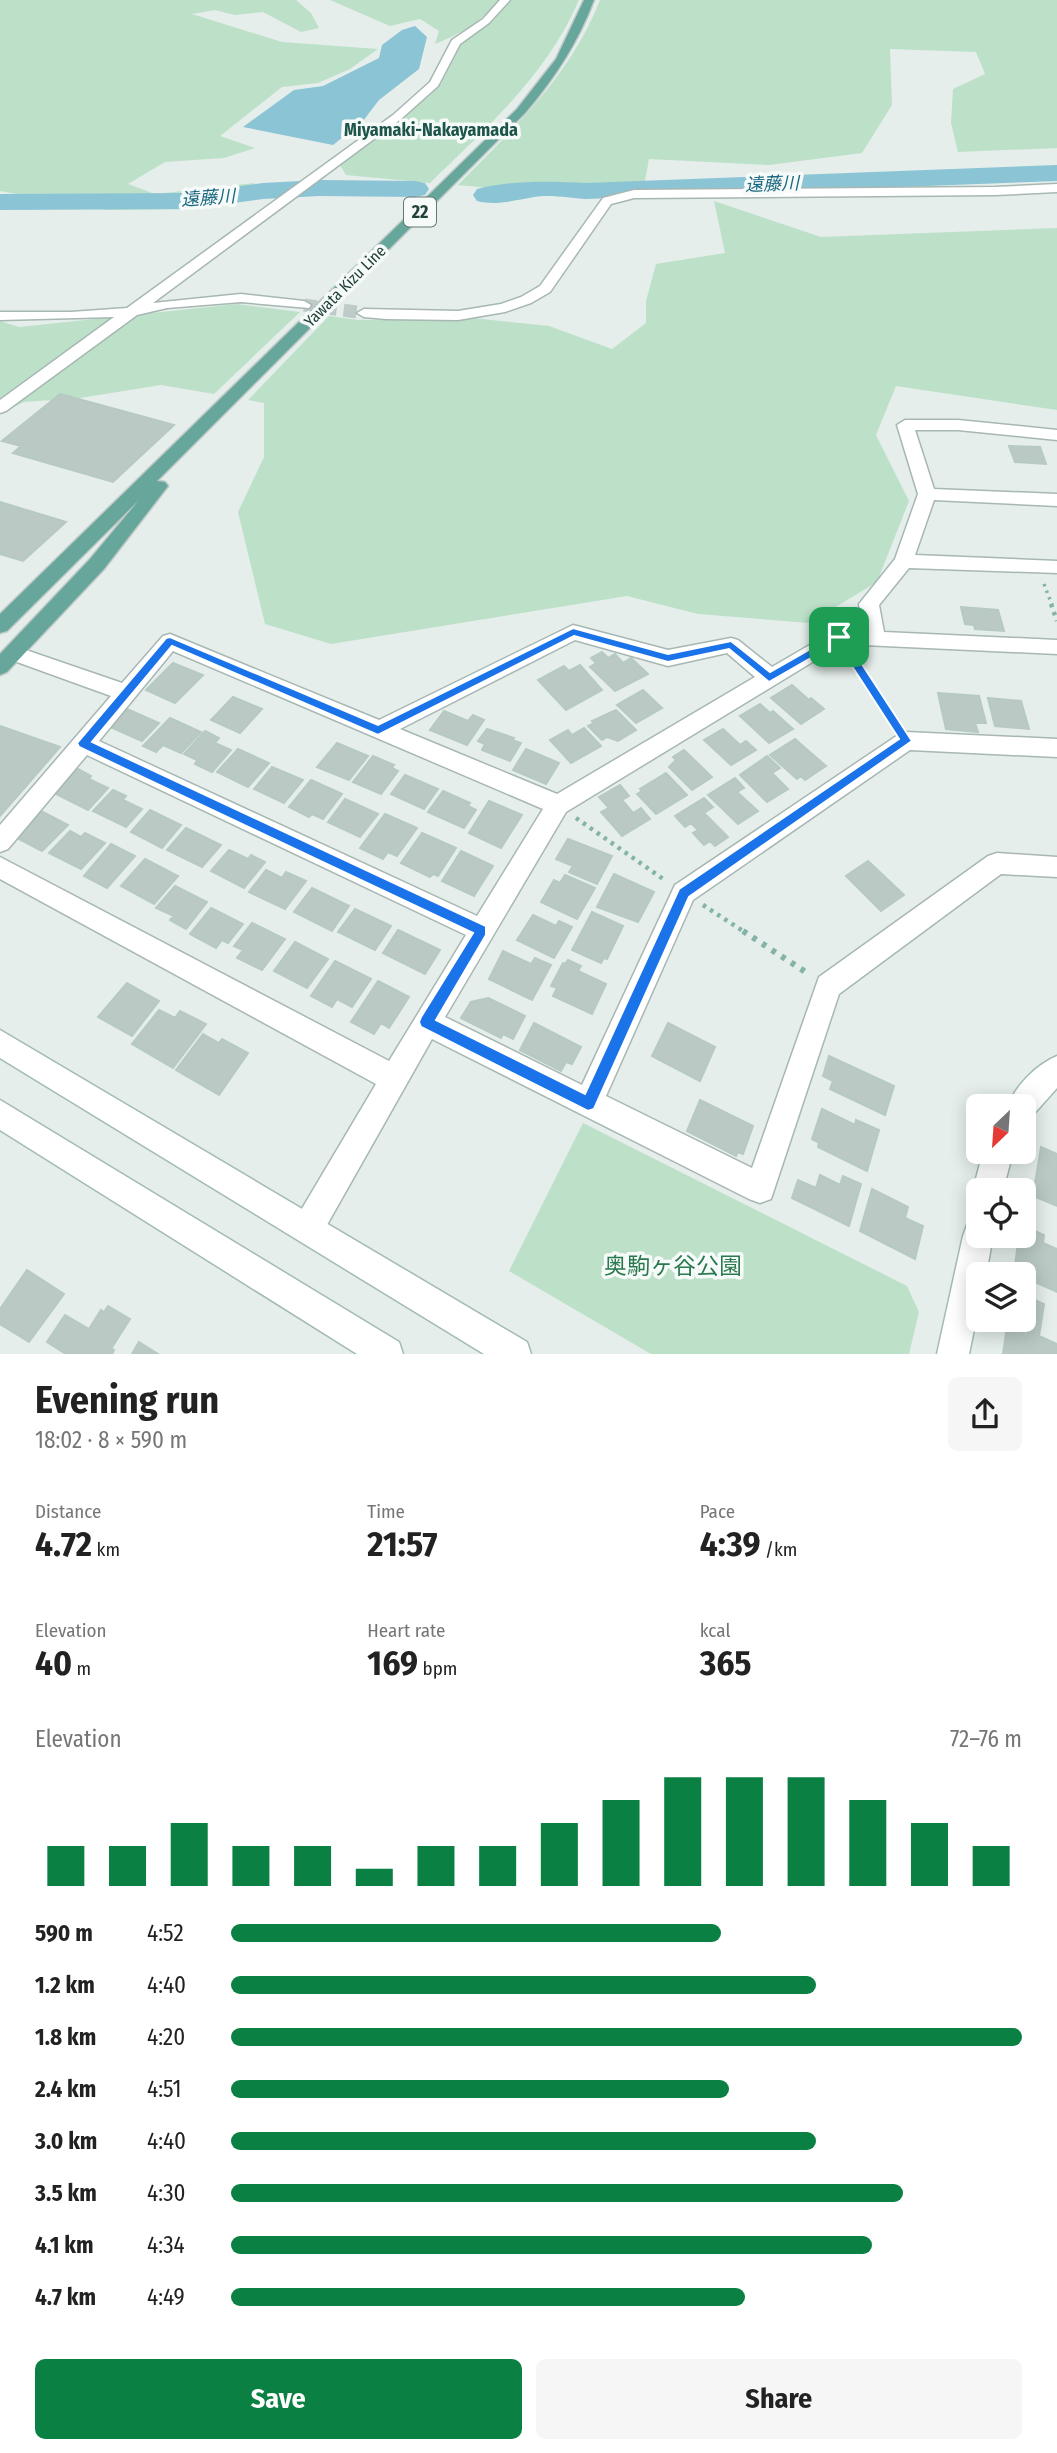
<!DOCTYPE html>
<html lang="en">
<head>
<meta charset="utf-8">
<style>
	body { margin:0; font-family:"Fira Sans Condensed","Noto Sans JP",sans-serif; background:#f6f6f6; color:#222; height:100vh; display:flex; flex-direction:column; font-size:26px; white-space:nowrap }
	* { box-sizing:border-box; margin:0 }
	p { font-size:23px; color:#767676 }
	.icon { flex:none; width:38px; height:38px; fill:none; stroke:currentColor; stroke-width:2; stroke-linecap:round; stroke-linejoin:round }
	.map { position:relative; height:1354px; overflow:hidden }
	.side { display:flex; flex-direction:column; background:#fff; flex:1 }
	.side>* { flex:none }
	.needle { width:46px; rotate:205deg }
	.fabs { position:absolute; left:966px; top:1094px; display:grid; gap:14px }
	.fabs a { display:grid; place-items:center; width:70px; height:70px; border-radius:10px; background:#fff; box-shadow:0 4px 18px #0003; font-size:35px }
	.pin { position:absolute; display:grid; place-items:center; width:60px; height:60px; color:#fff; margin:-30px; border-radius:14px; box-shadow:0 4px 10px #0006 }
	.round { display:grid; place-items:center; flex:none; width:74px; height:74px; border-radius:10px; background:#f6f6f6 }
	.head { display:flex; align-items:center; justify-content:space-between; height:119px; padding:0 35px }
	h1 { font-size:38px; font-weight:700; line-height:52px }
	.stats { display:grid; grid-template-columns:repeat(3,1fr); gap:10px; height:119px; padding:7px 35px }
	.stats div { display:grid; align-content:center }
	.stats b { font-size:35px; font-weight:700 }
	.stats small { font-size:19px; font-weight:400 }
	.stats p { font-size:19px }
	.chart { height:196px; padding:14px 35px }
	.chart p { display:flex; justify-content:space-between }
	.chart svg { width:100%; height:126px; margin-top:7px; stroke:#0b8043; stroke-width:6 }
	.primary-button { display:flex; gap:14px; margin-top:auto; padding:14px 35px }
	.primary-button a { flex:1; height:80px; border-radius:10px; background:#0b8043; color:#fff; font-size:28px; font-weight:700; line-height:80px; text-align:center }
	.primary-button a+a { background:#f6f6f6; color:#222 }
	ul { padding:0 35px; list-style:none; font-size:23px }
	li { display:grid; grid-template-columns:112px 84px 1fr; align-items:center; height:52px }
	li i { height:18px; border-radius:9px; background:#0b8043 }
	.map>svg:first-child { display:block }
</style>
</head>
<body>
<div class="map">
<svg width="1057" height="1354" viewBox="0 0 1057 1354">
	<rect width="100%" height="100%" fill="#e5eeeb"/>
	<path fill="#bde0c9" d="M 0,0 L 296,0 L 311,13 L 319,28 L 301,32 L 263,12 L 235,15 L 215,10 L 192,14 L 282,42 L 378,49 L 350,69 L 318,83 L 282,87 L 220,136 L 255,148 L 224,158 L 165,162 L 128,184 L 155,194 L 254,183 L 257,193 L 200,209 L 105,210 L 0,191 Z
		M 330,0 L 499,0 C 482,21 461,34 435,44 L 439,31 L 420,19 L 390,26 Z
		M 511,0 L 579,0 C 547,75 487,127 430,183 L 346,175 L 340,165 L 403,118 L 441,84 L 462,43 L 492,22 Z
		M 600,0 L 1057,0 L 1057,148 L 958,152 L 951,123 L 953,89 L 985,74 L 976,52 L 890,49 L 892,105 L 862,153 L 769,165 L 649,159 L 645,181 L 551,194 L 458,185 C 514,128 570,76 600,0 Z
		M 714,201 L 821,237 L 1057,228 L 1057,410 L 896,386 L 876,435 L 909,501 L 877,582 L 809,623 L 698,614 L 627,596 L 331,644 L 265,624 L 238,512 L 264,457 L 264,403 L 248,400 L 329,316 L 358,320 L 473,318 L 549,326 L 612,349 L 646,323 L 646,301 L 656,264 L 725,253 Z
		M 237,304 L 300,312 L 214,394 L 161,385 L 80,398 L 24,402 L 0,413 L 0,321 L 19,327 Z
		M 583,1123 L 907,1286 L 919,1312 L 909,1354 L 651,1354 L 509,1271 Z"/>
	<path fill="#8bc4d5" d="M 415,26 L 427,37 L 419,69 L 379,100 L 363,121 L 333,145 L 243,127 L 294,90 L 323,86 L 379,58 L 382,45 L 402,30 Z"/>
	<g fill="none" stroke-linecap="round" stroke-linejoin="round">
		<path fill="#8bc4d5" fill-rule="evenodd" d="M 1057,165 L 1057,181 L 586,199 C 570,198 550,194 534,197 C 515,200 497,206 477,201 L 473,195 L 477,189 C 513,180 550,181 586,183 Z
			M 319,180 L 415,181 L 425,183 L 429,189 L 425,195 L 415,197 L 319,196 L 263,199 L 188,209 L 0,210 L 0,194 L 188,193 L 263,183 Z"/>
	</g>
	<path fill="#bac9c4" stroke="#b6c9c2" stroke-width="2" d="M 60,394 L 174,425 L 113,482 L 13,453 L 21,446 L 2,441 Z
		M 1009,446 L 1040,447 L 1046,464 L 1015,462 Z
		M 0,502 L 66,522 L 23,561 L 0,554 Z
		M 961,607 L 998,610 L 1004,631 L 975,629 L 974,625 L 965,624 Z
		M 602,652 L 608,658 L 615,654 L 623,663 L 631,658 L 648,674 L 615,691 L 590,667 L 596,663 L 591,658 Z
		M 173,663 L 203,675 L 175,703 L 146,690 Z
		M 580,665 L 602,690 L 566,710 L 538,680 L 564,666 L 569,671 Z
		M 792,685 L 809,700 L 811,698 L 824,709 L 801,724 L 771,698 Z
		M 643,690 L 662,708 L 636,723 L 617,705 Z
		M 938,693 L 979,696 L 986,723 L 975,723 L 978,732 L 946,729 Z
		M 233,697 L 262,709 L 240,733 L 211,720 Z
		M 988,698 L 1021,701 L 1029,729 L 995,726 Z
		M 760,704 L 770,713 L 773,711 L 793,729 L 769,743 L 740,716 Z
		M 127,709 L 159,723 L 142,741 L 110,727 Z
		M 616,710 L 636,730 L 618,741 L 607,737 L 602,740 L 588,726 L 594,723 L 592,721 Z
		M 444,711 L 468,721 L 473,715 L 484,720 L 467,745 L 430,730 Z
		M 170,718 L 201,732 L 181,753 L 163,745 L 156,752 L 143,746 Z
		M 0,726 L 60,747 L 0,816 Z
		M 584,728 L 601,746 L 571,763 L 550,740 L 568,730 L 572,735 Z
		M 487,729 L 514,738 L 512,740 L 521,743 L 510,761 L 482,750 L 485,744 L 478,741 Z
		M 723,729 L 740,745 L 746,741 L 756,750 L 731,765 L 704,740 Z
		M 205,731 L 219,738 L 215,743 L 231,750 L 212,772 L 195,764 L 197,760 L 184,754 Z
		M 795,739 L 826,766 L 805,780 L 801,776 L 797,779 L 770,755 Z
		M 337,743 L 368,756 L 349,780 L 317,767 Z
		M 238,749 L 269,763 L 248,787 L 217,772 Z
		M 526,749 L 559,763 L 546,784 L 513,770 Z
		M 684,750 L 712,777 L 692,790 L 669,767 L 676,760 L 673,757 Z
		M 373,756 L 394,765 L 392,768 L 398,771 L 381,794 L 353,782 Z
		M 767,756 L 780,768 L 772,773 L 788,789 L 767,802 L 740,775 Z
		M 272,767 L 303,780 L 284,803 L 254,789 Z
		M 78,769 L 91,776 L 89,779 L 108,788 L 88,810 L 54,793 Z
		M 666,773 L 687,795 L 656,814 L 637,794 L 642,791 L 640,789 Z
		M 405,775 L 438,789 L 424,809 L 391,794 Z
		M 735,778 L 744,788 L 737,792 L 758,811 L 738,824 L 708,795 Z
		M 311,780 L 342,794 L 323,819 L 312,814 L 309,817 L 289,807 Z
		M 620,785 L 629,796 L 622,800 L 633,813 L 641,808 L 650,819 L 622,836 L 601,812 L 609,808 L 599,797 Z
		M 113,790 L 126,796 L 123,800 L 142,809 L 126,827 L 93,811 Z
		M 443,791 L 470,803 L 468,806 L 476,810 L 464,828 L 428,812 Z
		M 704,798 L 713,807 L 704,813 L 728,837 L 715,846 L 710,841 L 704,845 L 693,833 L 698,830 L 691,823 L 685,827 L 675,816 Z
		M 345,799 L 378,814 L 360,837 L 328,822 Z
		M 489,801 L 522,815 L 501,848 L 469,833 Z
		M 150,810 L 181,825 L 162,848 L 131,832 Z
		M 41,811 L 68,825 L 42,851 L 15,837 Z
		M 385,814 L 417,828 L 397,856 L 388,852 L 383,859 L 360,848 Z
		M 186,828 L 221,845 L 202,867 L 167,850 Z
		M 70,831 L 81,837 L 85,833 L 105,843 L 81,869 L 49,853 Z
		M 422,833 L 456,848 L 438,876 L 433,874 L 430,877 L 401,863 Z
		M 568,839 L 612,856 L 597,884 L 569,872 L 573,866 L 556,859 Z
		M 111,844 L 135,856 L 107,888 L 84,876 Z
		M 229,850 L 248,859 L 251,855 L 265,862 L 244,888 L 211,871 Z
		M 461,851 L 493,866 L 474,896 L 442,881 Z
		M 145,859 L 178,876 L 154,904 L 121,886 Z
		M 868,861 L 904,895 L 881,911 L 846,876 Z
		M 266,870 L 282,878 L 286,872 L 306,881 L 285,909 L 249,892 Z
		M 614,874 L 654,892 L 638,922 L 597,907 Z
		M 565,875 L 595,888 L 577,919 L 541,902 L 554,880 L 560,883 Z
		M 175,886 L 207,902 L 186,929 L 170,920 L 174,916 L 156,908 Z
		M 312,888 L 349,906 L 332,931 L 294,912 Z
		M 211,908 L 243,924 L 228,943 L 222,940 L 216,948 L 190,934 Z
		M 355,909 L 391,926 L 375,950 L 338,932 Z
		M 592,912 L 623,926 L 607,959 L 604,958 L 601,963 L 572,950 Z
		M 533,915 L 556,926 L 559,921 L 572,927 L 554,958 L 517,940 Z
		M 252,923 L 285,939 L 262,970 L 237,958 L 243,950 L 234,946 Z
		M 398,930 L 440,950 L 425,974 L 383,953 Z
		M 295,942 L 328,959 L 307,988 L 274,971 Z
		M 503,951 L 531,964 L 535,958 L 551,965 L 532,1000 L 489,979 Z
		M 568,960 L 581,966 L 578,971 L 606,984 L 592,1014 L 553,996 L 557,988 L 551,986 L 563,963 L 565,964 Z
		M 335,961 L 371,979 L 352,1007 L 337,999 L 332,1007 L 311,996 Z
		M 378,981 L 409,997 L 389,1028 L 381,1023 L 374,1034 L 351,1022 Z
		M 127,983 L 159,1001 L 132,1036 L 98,1017 Z
		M 488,998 L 525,1016 L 513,1039 L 503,1034 L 501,1038 L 461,1018 L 471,1002 Z
		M 159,1010 L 175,1018 L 180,1011 L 206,1024 L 173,1068 L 132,1044 Z
		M 534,1023 L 581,1047 L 572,1064 L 566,1062 L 561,1071 L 520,1050 Z
		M 668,1023 L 715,1047 L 700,1081 L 652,1056 Z
		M 203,1034 L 219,1043 L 222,1039 L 248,1053 L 219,1095 L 176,1070 Z
		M 829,1056 L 894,1086 L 885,1115 L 830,1089 L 833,1081 L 823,1076 Z
		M 700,1100 L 753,1126 L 743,1154 L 738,1152 L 736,1156 L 687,1131 Z
		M 822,1109 L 855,1125 L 856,1120 L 879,1130 L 867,1171 L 818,1147 L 819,1143 L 812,1139 Z
		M 1041,1147 L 1057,1154 L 1057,1206 L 1033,1196 Z
		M 820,1175 L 840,1185 L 843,1176 L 861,1184 L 849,1226 L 792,1198 L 798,1180 L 816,1188 Z
		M 872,1189 L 908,1207 L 905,1218 L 923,1226 L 915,1259 L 860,1231 Z
		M 1024,1226 L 1044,1235 L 1043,1243 L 1057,1249 L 1057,1292 L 1024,1277 L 1024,1274 L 1014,1272 L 1019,1236 L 1024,1236 Z
		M 27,1270 L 64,1294 L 29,1342 L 0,1324 L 0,1309 Z
		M 1024,1295 L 1044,1304 L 1039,1336 L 1057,1344 L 1057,1354 L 1003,1354 L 1008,1320 L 1024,1320 Z
		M 108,1306 L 130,1319 L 111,1349 L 114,1350 L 112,1354 L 66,1354 L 47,1342 L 65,1315 L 89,1329 L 101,1310 L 104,1312 Z
		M 139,1342 L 158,1354 L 132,1354 Z"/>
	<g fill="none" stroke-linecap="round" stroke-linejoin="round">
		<path stroke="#becbc8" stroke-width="13" stroke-dasharray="13 7" stroke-linecap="butt" d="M 304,305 L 364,313"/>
		<defs>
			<path id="street" d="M 500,0 L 510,0 L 489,23 L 460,44 L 438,86 L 401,119 L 153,303 L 241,294 L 304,301 L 311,305 L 309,308 L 241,302 L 167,308 L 137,315 L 6,411 L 0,413 L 0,400 L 114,317 L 0,320 L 0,312 L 71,312 L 127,308 L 393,115 L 430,82 L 452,40 L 483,19 Z
				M 1057,184 L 1057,192 L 995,195 L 634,198 L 611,204 L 550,292 L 531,303 L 505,312 L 458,320 L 386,319 L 364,317 L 357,313 L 364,309 L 458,311 L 501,304 L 521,297 L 540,286 L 603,198 L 634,190 L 995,187 Z
				M 905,420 L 958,420 L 1057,430 L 1057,440 L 958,430 L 915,430 L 934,489 L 1057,494 L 1057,506 L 934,500 L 915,555 L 1057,561 L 1057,573 L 909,568 L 879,605 L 884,632 L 1057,640 L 1057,654 L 842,644 L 566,812 L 445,1017 L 582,1085 L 675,885 L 898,735 L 906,732 L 1057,739 L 1057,757 L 910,750 L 693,900 L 606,1096 L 752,1168 L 819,977 L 988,856 L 997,853 L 1057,857 L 1057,877 L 1001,874 L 839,994 L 771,1199 L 760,1203 L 749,1199 L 432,1039 L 319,1239 L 308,1243 L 297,1239 L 293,1228 L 297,1217 L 376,1084 L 0,879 L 0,857 L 389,1061 L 466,935 L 87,755 L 8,849 L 0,852 L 0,825 L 111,696 L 6,658 L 3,653 L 6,648 L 13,646 L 20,648 L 122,683 L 163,636 L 170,634 L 379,720 L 573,625 L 668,650 L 731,638 L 738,640 L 772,667 L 832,632 L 863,631 L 859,604 L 895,559 L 918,494 L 897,425 ZM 575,640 L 668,666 L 727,653 L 755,677 L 557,794 L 400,729 ZM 173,651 L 543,809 L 477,916 L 99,741 Z"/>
			<path id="secondary" d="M 0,1030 L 527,1342 L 531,1354 L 484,1354 L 0,1058 Z
				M 1057,1056 L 1057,1088 L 1032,1116 L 1024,1120 L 1024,1106 L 1008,1106 C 1016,1085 1036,1065 1057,1056 Z
				M 0,1100 L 399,1342 L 403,1354 L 357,1354 L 0,1130 Z
				M 983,1152 L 1013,1152 L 1003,1190 L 978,1190 L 978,1201 L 973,1190 Z
				M 978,1221 L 978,1236 L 993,1236 L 986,1274 L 978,1274 L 978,1310 L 969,1354 L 937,1354 L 963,1236 L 967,1225 Z"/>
			<path id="primary" d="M 584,0 L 594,0 C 578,43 554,79 525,113 L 157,481 L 165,482 L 168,486 L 104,569 L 7,672 L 0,675 L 0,654 L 90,559 L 139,500 L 7,631 L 0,633 L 0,614 L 517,109 L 556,59 Z"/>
		</defs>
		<use href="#street" stroke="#a7b7b3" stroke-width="3"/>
		<use href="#secondary" stroke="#a2bbb4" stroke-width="3"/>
		<use href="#primary" stroke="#c1cac8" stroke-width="3"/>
		<path stroke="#84b3a8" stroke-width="3.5" stroke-dasharray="2.5 4.5" stroke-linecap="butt" d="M 1044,584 L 1052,605"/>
		<path stroke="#84b3a8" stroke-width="4.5" stroke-dasharray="3.5 5" stroke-linecap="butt" d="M 1051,604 L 1057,621
			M 851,656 L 896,725
			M 576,818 L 666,881
			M 703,905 L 746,933"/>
		<path stroke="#84b3a8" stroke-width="6" stroke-dasharray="4.5 7" stroke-linecap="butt" d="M 743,931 L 810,975"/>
		<use href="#street" fill="#fff" fill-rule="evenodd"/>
		<use href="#secondary" fill="#fff" fill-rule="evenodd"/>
		<use href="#primary" fill="#67a69a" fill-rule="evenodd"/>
	</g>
	<path fill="#1a73e8" stroke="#fff" stroke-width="2" fill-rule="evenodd" d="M 573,628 L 668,654 L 731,641 L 770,672 L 835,635 L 843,635 L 912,741 L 689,897 L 594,1109 L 588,1111 L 421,1027 L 419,1022 L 421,1017 L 473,933 L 79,747 L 77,743 L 166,638 L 170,637 L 378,725 ZM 574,636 L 668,662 L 729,649 L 769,682 L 837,643 L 899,739 L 679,889 L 585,1094 L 436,1020 L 486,935 L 486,926 L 92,742 L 172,646 L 378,735 Z"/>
	<g text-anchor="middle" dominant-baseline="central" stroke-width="7" stroke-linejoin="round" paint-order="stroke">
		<g font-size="16" fill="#23413b" stroke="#f6faf8">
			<text transform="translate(345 286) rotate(-45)">Yawata Kizu Line</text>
		</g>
		<g font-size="18" font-weight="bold" fill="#1d554b" stroke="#f6faf8">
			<text x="431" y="130">Miyamaki-Nakayamada</text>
		</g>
		<g font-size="18" font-style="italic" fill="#196881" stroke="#f6faf8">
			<text transform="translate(772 184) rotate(-2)">遠藤川</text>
			<text transform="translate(208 198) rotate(-4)">遠藤川</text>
		</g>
		<rect fill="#f6faf8" stroke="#627874" stroke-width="2" x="404" y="197.5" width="32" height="29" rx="5"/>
		<g font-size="18" font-weight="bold" fill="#23413b">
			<text x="420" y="212">22</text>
		</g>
		<g font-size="23" fill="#2b7a4f" stroke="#f6faf8">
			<text x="673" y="1266">奥駒ヶ谷公園</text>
		</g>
	</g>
</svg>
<div class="fabs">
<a><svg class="needle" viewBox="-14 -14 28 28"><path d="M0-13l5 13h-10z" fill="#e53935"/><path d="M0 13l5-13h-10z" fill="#767676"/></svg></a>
<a><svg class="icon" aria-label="locate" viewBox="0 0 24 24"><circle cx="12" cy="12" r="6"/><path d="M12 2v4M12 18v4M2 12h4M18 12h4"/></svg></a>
<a><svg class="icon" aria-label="layers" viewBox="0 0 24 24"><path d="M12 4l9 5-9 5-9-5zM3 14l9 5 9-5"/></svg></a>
</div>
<div class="pin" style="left:839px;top:637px;background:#1e9e55"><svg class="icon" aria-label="arrive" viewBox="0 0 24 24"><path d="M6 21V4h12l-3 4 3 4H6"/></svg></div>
</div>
<section class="side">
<div class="head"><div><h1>Evening run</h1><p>18:02 · 8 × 590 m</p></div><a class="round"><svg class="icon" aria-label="share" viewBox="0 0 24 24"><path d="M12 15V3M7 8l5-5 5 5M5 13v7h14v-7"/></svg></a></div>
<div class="stats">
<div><p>Distance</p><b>4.72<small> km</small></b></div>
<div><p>Time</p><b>21:57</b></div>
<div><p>Pace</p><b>4:39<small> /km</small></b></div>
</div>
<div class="stats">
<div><p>Elevation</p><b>40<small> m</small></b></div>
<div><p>Heart rate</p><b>169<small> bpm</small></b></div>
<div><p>kcal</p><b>365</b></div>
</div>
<div class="chart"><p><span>Elevation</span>72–76 m</p>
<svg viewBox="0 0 160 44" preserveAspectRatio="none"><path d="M5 44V30M15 44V30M25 44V22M35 44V30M45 44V30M55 44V38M65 44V30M75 44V30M85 44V22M95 44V14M105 44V6M115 44V6M125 44V6M135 44V14M145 44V22M155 44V30"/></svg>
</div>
<ul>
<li><b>590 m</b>4:52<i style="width:62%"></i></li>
<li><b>1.2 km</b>4:40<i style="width:74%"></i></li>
<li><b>1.8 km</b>4:20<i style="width:100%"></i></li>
<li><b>2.4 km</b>4:51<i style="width:63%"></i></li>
<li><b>3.0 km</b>4:40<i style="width:74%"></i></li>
<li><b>3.5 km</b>4:30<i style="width:85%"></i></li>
<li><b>4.1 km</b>4:34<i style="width:81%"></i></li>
<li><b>4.7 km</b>4:49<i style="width:65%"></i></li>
</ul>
<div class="primary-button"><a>Save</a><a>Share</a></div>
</section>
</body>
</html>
